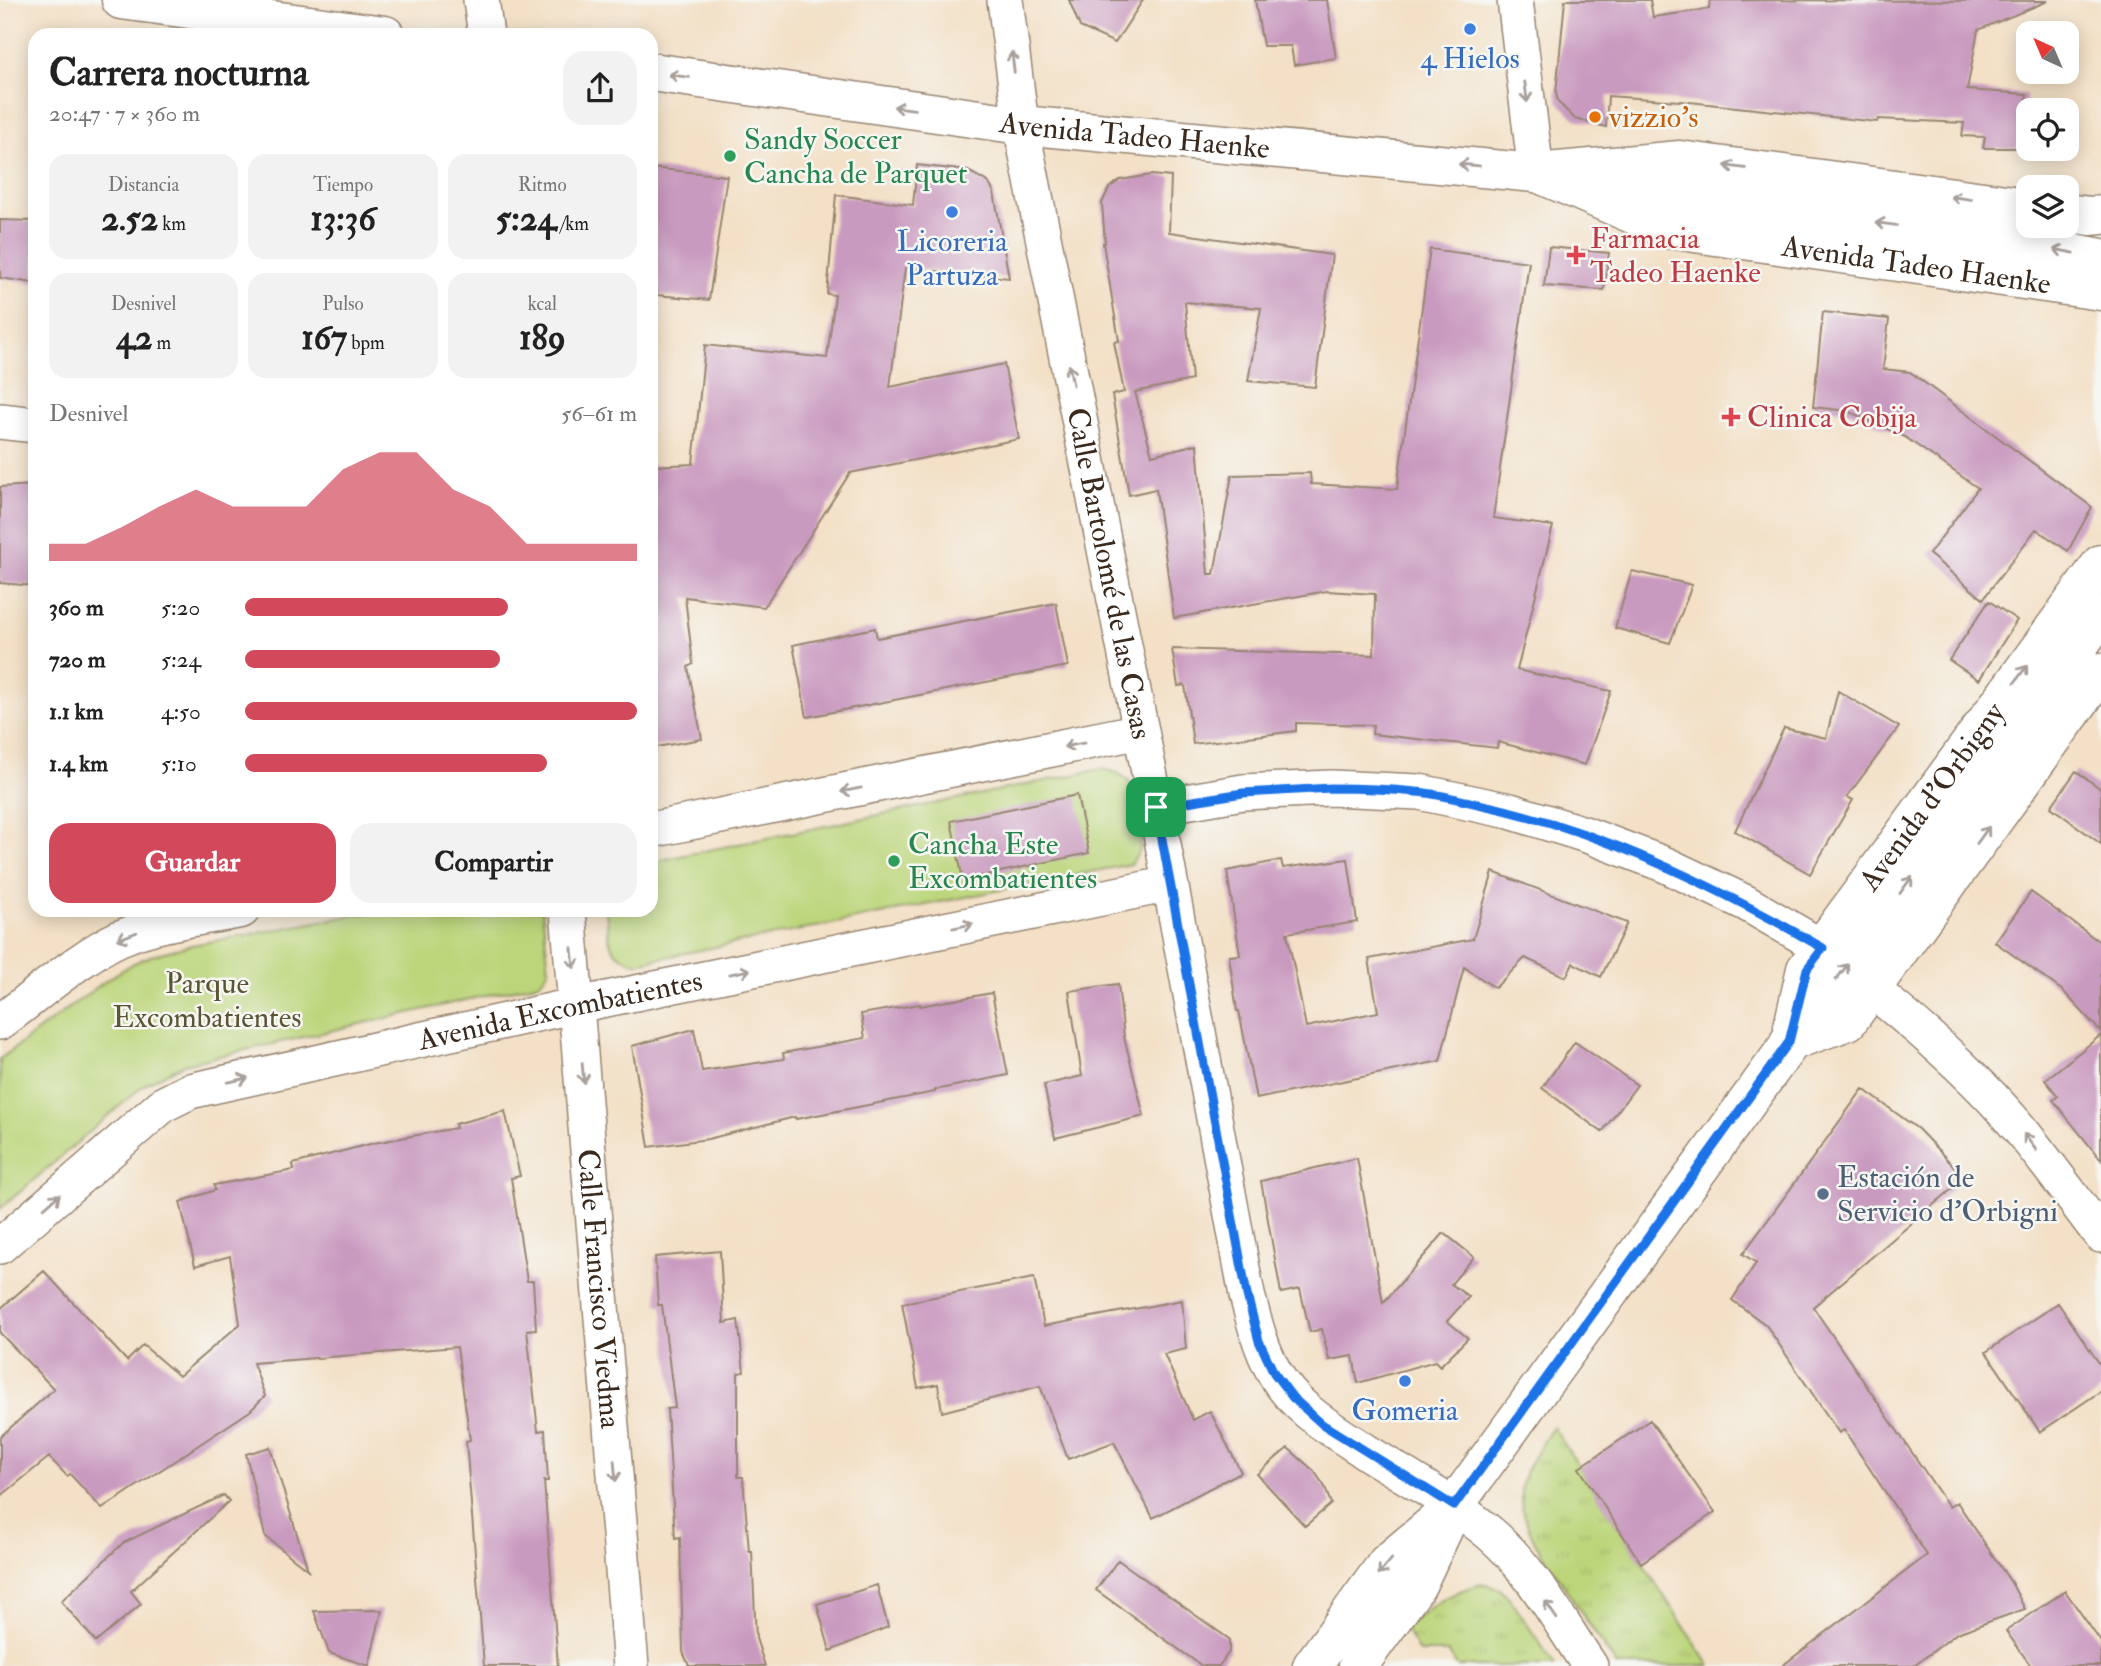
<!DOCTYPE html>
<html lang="es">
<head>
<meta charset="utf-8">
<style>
	body { margin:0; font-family:"IM FELL Double Pica",serif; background:#f2f2f2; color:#222; height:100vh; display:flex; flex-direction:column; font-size:26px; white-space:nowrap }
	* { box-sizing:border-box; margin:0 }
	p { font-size:23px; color:#767676 }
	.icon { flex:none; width:38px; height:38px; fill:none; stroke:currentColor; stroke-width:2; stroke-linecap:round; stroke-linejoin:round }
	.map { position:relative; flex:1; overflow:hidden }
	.side { position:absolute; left:28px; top:28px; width:630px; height:889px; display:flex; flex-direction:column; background:#fff; border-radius:21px; box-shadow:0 4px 18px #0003 }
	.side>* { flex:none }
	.needle { width:46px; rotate:316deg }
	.fabs { position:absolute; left:2016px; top:21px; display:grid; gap:14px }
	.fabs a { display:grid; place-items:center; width:63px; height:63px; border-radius:14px; background:#fff; box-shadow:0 4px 18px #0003; font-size:35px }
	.pin { position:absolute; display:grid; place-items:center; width:60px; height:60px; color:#fff; margin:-30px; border-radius:14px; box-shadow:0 4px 10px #0006 }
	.round { display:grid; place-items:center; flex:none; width:74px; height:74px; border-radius:21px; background:#f2f2f2 }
	.headline { display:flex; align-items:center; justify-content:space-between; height:119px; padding:0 21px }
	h1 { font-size:38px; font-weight:800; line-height:52px }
	.metrics { display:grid; grid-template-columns:repeat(3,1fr); gap:10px; height:119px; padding:7px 21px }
	.metrics div { display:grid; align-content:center; border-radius:18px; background:#f2f2f2; text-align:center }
	.metrics b { font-size:35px; font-weight:800 }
	.metrics small { font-size:19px; font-weight:400 }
	.metrics p { font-size:19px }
	.chart { height:196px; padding:14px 21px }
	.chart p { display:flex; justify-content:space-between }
	.chart svg { width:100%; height:126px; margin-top:7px; fill:#d1495b; opacity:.7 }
	.action { display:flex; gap:14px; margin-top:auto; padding:14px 21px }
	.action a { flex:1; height:80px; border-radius:21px; background:#d1495b; color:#fff; font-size:28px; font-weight:800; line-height:80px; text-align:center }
	.action a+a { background:#f2f2f2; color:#222 }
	ul { padding:0 21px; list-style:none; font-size:23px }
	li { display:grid; grid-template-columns:112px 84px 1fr; align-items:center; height:52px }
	li i { height:18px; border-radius:9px; background:#d1495b }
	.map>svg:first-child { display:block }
</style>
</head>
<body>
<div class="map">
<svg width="2101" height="1666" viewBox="0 0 2101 1666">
	<defs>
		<pattern id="grass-tufts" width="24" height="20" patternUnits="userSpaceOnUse" patternTransform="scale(1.75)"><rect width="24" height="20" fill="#bcd57a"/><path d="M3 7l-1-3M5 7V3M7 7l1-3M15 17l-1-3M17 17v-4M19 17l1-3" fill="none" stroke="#a2b769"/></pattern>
	</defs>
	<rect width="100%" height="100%" fill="#f6f6f2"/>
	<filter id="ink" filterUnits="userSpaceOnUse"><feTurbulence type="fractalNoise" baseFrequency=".0143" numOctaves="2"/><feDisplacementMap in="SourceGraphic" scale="14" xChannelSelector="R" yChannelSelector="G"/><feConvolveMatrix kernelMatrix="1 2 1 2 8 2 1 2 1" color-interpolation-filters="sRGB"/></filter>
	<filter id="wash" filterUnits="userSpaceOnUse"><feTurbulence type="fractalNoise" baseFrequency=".00686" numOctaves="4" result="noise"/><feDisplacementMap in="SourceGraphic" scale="28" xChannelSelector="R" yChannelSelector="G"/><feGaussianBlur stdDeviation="1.57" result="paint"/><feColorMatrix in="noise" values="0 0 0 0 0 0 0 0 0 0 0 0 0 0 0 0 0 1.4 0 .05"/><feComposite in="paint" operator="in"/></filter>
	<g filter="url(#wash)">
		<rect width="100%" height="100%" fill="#f3e0c6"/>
		<path fill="url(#grass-tufts)" stroke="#7c804c" stroke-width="2" d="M 1553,1427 L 1710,1666 L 1617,1666 L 1536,1544 C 1508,1487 1522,1475 1553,1427 Z
			M 1481,1584 L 1500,1589 L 1513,1603 L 1555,1666 L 1457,1666 L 1448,1652 L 1419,1652 L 1405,1628 C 1428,1607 1451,1592 1481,1584 Z"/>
		<path fill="#bcd57a" stroke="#7c804c" stroke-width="2" d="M 1102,769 C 1112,771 1120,772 1127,780 C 1135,790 1144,832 1141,844 C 1140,852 1136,857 1131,864 L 636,963 C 604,952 610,940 606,910 L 651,910 L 651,862 Z
			M 382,910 L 542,910 L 549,970 L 540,982 L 532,985 L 184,1064 L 145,1084 L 0,1209 L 0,1059 L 108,979 L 134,963 L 153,955 L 192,945 Z"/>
		<g id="blocks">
			<path fill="#c99abf" d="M 1069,0 L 1143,0 L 1115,43 L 1080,27 Z
				M 1255,0 L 1327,0 L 1336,58 L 1294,65 L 1291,46 L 1263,46 Z
				M 1565,0 L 1650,0 L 1653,17 L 1709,9 L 1710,0 L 2048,1 L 1978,30 L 1967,90 L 2027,94 L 2017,148 L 1983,148 L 1985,137 L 1962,136 L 1964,123 L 1878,119 L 1877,122 L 1680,101 L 1608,96 L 1606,127 L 1575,119 L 1558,102 L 1556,93 Z
				M 917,165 L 968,171 L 988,182 L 994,192 L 1009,278 L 905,268 L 890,387 L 1004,364 L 1019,439 L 850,473 L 764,607 L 685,597 L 693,664 L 688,667 L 702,739 L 651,748 L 651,466 L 693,464 L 705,345 L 827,358 L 835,295 L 827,294 L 836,195 L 913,205 Z
				M 651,168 L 727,176 L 709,300 L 657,295 L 651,269 Z
				M 1151,175 L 1171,177 L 1169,232 L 1332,255 L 1315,387 L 1248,381 L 1261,308 L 1185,302 L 1192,380 L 1135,392 L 1152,455 L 1197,444 L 1208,574 L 1214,574 L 1232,475 L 1310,473 L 1311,484 L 1397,489 L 1430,249 L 1529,262 L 1493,518 L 1553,526 L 1517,670 L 1611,691 L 1585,765 L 1498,742 L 1497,748 L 1372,734 L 1373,725 L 1296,723 L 1296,731 L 1193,744 L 1185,685 L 1178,686 L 1172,649 L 1374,655 L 1375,594 L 1327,591 L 1174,618 L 1156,489 L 1129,495 L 1112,395 L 1124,392 L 1114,342 L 1119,341 L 1103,243 L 1105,243 L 1102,203 L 1109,188 L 1120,180 Z
				M 0,220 L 35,221 L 35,283 L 0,278 Z
				M 1549,247 L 1609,253 L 1604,290 L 1544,286 Z
				M 1823,312 L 1889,319 L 1883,369 L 1910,372 L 2092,507 L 2068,551 L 2036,529 L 1983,599 L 1929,554 L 1978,488 L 1905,437 L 1848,411 L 1813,407 Z
				M 35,485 L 35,586 L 0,583 L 0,487 Z
				M 1632,571 L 1692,585 L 1670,643 L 1615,628 Z
				M 1989,601 L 2017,620 L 1979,680 L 1949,660 Z
				M 1056,603 L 1068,666 L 807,717 L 793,645 L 875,628 L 877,638 Z
				M 1838,691 L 1899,727 L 1847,797 L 1853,800 L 1810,874 L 1735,831 L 1784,728 L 1826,738 Z
				M 2076,771 L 2101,789 L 2101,844 L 2051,807 Z
				M 1077,795 L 1089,853 L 963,880 L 951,821 Z
				M 1348,859 L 1357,922 L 1287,933 L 1306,1027 L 1378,1012 L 1369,959 L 1473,939 L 1493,872 L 1627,923 L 1601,977 L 1573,963 L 1566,977 L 1525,958 L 1495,988 L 1464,967 L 1440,1061 L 1256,1099 L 1239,1011 L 1237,1011 L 1229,956 L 1240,955 L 1227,871 L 1281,860 L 1283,868 Z
				M 2031,892 L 2101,943 L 2101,1032 L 2063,991 L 1995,942 Z
				M 1118,984 L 1124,1037 L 1144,1116 L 1055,1138 L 1044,1085 L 1082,1076 L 1069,991 Z
				M 992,993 L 1008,1075 L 935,1090 L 935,1092 L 796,1119 L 795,1117 L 708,1139 L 649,1147 L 632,1046 L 694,1029 L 702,1071 L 784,1059 L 783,1053 L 865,1038 L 861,1014 L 920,1004 L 920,1006 Z
				M 2101,1035 L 2101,1160 L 2053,1100 L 2058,1096 L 2045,1080 Z
				M 1575,1042 L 1637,1085 L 1602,1132 L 1542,1088 Z
				M 1863,1089 L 1918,1129 L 1965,1178 L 1813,1307 L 1949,1507 L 1957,1502 L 2012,1584 L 2025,1609 L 1957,1633 L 1914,1666 L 1782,1666 L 1927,1555 L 1844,1430 L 1839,1433 L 1766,1325 L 1732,1300 L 1756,1263 L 1743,1254 Z
				M 505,1111 L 520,1176 L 511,1178 L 527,1281 L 533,1281 L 536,1329 L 527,1330 L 538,1431 L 545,1430 L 548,1481 L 544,1481 L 558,1666 L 484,1666 L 466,1441 L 470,1440 L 457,1347 L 253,1363 L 265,1396 L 250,1411 L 102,1509 L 70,1474 L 67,1476 L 49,1457 L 0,1497 L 0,1437 L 54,1389 L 0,1333 L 0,1309 L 44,1271 L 127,1361 L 143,1345 L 179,1376 L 240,1324 L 230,1256 L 195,1266 L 180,1202 L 215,1190 L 214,1185 L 294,1170 L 293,1164 L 374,1143 L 456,1128 L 455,1124 Z
				M 1357,1158 L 1383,1303 L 1444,1233 L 1474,1257 L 1451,1284 L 1469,1297 L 1447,1321 L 1468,1338 L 1440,1366 L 1435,1361 L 1358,1383 L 1353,1356 L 1329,1360 L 1322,1329 L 1310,1332 L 1300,1289 L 1281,1293 L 1261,1181 Z
				M 720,1251 L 724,1323 L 738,1320 L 744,1372 L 738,1373 L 738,1477 L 743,1477 L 749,1551 L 752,1551 L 756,1638 L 765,1666 L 689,1666 L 683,1652 L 680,1537 L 675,1538 L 667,1409 L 675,1408 L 662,1305 L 658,1305 L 655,1257 Z
				M 1034,1278 L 1044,1326 L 1182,1300 L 1186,1349 L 1164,1354 L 1193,1420 L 1210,1411 L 1241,1472 L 1153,1518 L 1114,1442 L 1068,1459 L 1040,1386 L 942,1412 L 938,1384 L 918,1388 L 902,1303 Z
				M 2058,1303 L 2101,1366 L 2101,1391 L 2040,1432 L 1986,1352 Z
				M 1650,1420 L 1715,1512 L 1641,1563 L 1579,1468 Z
				M 270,1447 L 308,1570 L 265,1536 L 246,1454 Z
				M 1288,1448 L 1314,1471 L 1325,1487 L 1331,1504 L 1305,1526 L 1257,1474 Z
				M 224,1495 L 229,1501 L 131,1591 L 141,1604 L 96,1642 L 61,1601 L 123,1543 Z
				M 1118,1560 L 1229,1639 L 1229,1652 L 1219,1666 L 1202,1666 L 1096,1590 Z
				M 877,1585 L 888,1627 L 830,1651 L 817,1604 Z
				M 2065,1591 L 2101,1642 L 2101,1666 L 2031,1666 L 2006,1631 Z
				M 382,1610 L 369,1666 L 329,1653 L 314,1611 Z"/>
		</g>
	</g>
	<g filter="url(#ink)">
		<use href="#blocks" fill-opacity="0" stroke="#978572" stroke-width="2"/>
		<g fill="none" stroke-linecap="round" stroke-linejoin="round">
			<defs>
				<g id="minor">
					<path d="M 481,0 L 486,35"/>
					<path id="s1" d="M 1005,0 L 1021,125 L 1156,807 L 1247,1295 C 1254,1321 1260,1346 1273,1370 C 1293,1408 1333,1430 1368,1453 C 1410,1479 1454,1503 1492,1535 C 1532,1570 1560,1622 1590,1666"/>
					<path d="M 1515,0 L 1536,173"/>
					<path d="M 0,421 L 35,425"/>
					<path d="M 1156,807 L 1243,792 L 1331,788 L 1419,792 L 1510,811 L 1587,835 L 1666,865 L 1746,903 L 1823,948"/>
					<path d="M 651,830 L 1141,731"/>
					<path id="s2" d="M 568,910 L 631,1666"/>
					<path d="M 1871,989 C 1925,1032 1979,1079 2023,1133 C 2050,1166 2075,1201 2101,1235"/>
					<path d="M 0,1022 C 35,997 82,955 120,938 C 158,922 201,918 242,910"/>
					<path id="s3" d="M 0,1246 L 164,1104 L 190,1091 L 577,1005 L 1170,884"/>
				</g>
				<g id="secondary">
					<path d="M 121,0 L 385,35"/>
					<path id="s4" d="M 651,72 L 1021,125 L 1536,173 L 1680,160 L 2028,207"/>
					<path id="s5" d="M 1542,175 L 1667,229 L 2101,291"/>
					<path d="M 1597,182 L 2026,244 L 2101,258"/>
					<path d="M 2067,213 L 2090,216 L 2101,215"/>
					<path id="s6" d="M 1793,1027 L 1806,969 L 2101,564"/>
					<path d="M 1789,1042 L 1848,1021 L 2101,672"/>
					<path d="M 1312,1666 L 1387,1563 L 1444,1515"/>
					<path d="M 1358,1666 L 1417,1585 L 1454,1506 L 2101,615"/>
				</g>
			</defs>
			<use href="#minor" stroke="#978572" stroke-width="38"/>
			<use href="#secondary" stroke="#978572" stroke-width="41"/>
			<use href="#minor" stroke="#fff" stroke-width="35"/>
			<use href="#secondary" stroke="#fff" stroke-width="38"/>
		</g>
		<defs><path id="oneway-shaft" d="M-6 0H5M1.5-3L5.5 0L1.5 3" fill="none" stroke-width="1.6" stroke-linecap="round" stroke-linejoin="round" transform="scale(1.75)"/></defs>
		<g stroke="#a79f9a">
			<use href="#oneway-shaft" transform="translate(1013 62) rotate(-97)"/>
			<use href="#oneway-shaft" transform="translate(679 76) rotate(-172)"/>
			<use href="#oneway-shaft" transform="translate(1526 92) rotate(83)"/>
			<use href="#oneway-shaft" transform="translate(904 108) rotate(-172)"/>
			<use href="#oneway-shaft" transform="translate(1469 165) rotate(-175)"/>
			<use href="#oneway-shaft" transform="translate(1735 167) rotate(-172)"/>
			<use href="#oneway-shaft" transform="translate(1961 198) rotate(-172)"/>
			<use href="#oneway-shaft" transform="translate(1886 224) rotate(-172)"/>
			<use href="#oneway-shaft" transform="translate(2064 251) rotate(-169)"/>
			<use href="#oneway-shaft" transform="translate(1071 375) rotate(-101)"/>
			<use href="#oneway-shaft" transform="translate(2021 674) rotate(-54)"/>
			<use href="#oneway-shaft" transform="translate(1074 745) rotate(169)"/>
			<use href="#oneway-shaft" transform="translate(851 790) rotate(169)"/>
			<use href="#oneway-shaft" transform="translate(1983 835) rotate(-54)"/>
			<use href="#oneway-shaft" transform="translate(1906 885) rotate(-54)"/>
			<use href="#oneway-shaft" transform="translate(963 926) rotate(-12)"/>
			<use href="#oneway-shaft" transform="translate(127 936) rotate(159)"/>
			<use href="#oneway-shaft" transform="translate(573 958) rotate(84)"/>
			<use href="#oneway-shaft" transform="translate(740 972) rotate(-12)"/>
			<use href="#oneway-shaft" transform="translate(1842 972) rotate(-53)"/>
			<use href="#oneway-shaft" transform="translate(583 1073) rotate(85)"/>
			<use href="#oneway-shaft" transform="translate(238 1080) rotate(-13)"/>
			<use href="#oneway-shaft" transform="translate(2030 1142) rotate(-127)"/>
			<use href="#oneway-shaft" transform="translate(52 1201) rotate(-41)"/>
			<use href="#oneway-shaft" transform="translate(615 1471) rotate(85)"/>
			<use href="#oneway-shaft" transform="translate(1385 1567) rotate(130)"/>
			<use href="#oneway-shaft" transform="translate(1551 1610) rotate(-124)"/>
		</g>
	</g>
	<g fill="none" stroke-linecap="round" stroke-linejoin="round" filter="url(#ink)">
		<defs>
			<path id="route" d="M 1331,788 C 1359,788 1388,789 1416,792 C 1435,793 1455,799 1474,803 C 1599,829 1714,885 1823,948 L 1807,969 L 1789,1042 L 1454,1506 L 1322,1424 L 1293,1398 L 1274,1373 L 1259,1341 L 1247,1295 L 1156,807 L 1243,793 Z"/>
		</defs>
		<use href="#route" stroke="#fff" stroke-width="14"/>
		<use href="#route" stroke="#1a73e8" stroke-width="9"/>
	</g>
	<g fill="#3f7fe0" stroke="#f6f6f2" stroke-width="2.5">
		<circle cx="1470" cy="29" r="7"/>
		<circle cx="952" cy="212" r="7"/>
		<circle cx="1405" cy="1381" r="7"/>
	</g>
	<circle fill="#e8710a" stroke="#f6f6f2" stroke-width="2.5" cx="1595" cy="117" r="7"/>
	<g fill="#2e9e5b" stroke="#f6f6f2" stroke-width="2.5">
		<circle cx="730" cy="156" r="7"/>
		<circle cx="894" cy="861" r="7"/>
	</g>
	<g fill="#e0444e" stroke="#f6f6f2" stroke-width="2.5">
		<path d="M1572.5 244.5h7v7h7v7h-7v7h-7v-7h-7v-7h7z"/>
		<path d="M1727.5 406.5h7v7h7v7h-7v7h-7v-7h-7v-7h7z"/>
	</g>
	<circle fill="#5c6f8a" stroke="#f6f6f2" stroke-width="2.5" cx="1823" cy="1194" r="7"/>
	<g text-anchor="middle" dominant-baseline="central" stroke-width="5" stroke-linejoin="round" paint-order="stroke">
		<g font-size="30" fill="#366cbe" stroke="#f6f6f2">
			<text x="1470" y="58">4 Hielos</text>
			<text x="952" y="241">Licoreria<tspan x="952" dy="34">Partuza</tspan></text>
			<text x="1405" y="1410">Gomeria</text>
		</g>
		<g font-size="30" fill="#c56008" stroke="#f6f6f2" text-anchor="start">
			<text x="1609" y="117">vizzio's</text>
		</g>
		<g font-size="30" fill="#3b2a1e" stroke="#f6f6f2">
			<text stroke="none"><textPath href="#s4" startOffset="488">Avenida Tadeo Haenke</textPath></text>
			<text stroke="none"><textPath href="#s5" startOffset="388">Avenida Tadeo Haenke</textPath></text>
			<text stroke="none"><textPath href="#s1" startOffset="583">Calle Bartolomé de las Casas</textPath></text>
			<text stroke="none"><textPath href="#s6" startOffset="273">Avenida d'Orbigny</textPath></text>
			<text stroke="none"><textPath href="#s3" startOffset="625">Avenida Excombatientes</textPath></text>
			<text stroke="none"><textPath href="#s2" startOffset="380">Calle Francisco Viedma</textPath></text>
		</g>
		<g font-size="30" fill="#27864d" stroke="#f6f6f2" text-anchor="start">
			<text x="744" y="139">Sandy Soccer<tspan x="744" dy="34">Cancha de Parquet</tspan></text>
			<text x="908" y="844">Cancha Este<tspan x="908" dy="34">Excombatientes</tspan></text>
		</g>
		<g font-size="30" fill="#be3a42" stroke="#f6f6f2" text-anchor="start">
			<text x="1590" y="238">Farmacia<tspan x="1590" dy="34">Tadeo Haenke</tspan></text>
			<text x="1747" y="417">Clinica Cobija</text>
		</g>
		<g font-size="30" fill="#5b5535" stroke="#f6f6f2">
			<text x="207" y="983">Parque<tspan x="207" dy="34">Excombatientes</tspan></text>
		</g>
		<g font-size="30" fill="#4e5e75" stroke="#f6f6f2" text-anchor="start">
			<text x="1837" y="1177">Estación de<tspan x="1837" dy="34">Servicio d'Orbigni</tspan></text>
		</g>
	</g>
</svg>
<div class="fabs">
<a><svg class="needle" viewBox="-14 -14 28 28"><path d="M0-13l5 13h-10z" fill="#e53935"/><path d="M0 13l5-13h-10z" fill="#767676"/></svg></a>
<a><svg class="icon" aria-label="locate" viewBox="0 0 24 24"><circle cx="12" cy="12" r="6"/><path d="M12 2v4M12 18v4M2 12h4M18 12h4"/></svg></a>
<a><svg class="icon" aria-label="layers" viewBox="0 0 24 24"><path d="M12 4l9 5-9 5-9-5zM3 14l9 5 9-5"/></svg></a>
</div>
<div class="pin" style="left:1156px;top:807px;background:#1e9e55"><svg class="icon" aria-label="arrive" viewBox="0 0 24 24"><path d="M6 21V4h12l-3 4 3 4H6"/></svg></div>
<section class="side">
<div class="headline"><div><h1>Carrera nocturna</h1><p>20:47 · 7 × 360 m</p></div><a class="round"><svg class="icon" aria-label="share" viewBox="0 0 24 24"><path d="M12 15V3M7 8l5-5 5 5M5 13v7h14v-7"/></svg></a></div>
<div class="metrics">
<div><p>Distancia</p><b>2.52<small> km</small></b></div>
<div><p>Tiempo</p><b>13:36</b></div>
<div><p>Ritmo</p><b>5:24<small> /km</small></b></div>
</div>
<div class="metrics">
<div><p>Desnivel</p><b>42<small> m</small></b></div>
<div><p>Pulso</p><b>167<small> bpm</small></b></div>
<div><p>kcal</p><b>189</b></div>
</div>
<div class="chart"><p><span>Desnivel</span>56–61 m</p>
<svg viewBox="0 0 160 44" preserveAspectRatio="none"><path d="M0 44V38L10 38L20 32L30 25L40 19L50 25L60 25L70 25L80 12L90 6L100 6L110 19L120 25L130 38L140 38L150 38L160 38V44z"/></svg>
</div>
<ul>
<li><b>360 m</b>5:20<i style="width:67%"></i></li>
<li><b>720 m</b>5:24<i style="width:65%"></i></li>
<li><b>1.1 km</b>4:50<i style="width:100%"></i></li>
<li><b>1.4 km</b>5:10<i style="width:77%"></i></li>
</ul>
<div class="action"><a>Guardar</a><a>Compartir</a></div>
</section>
</div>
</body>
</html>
